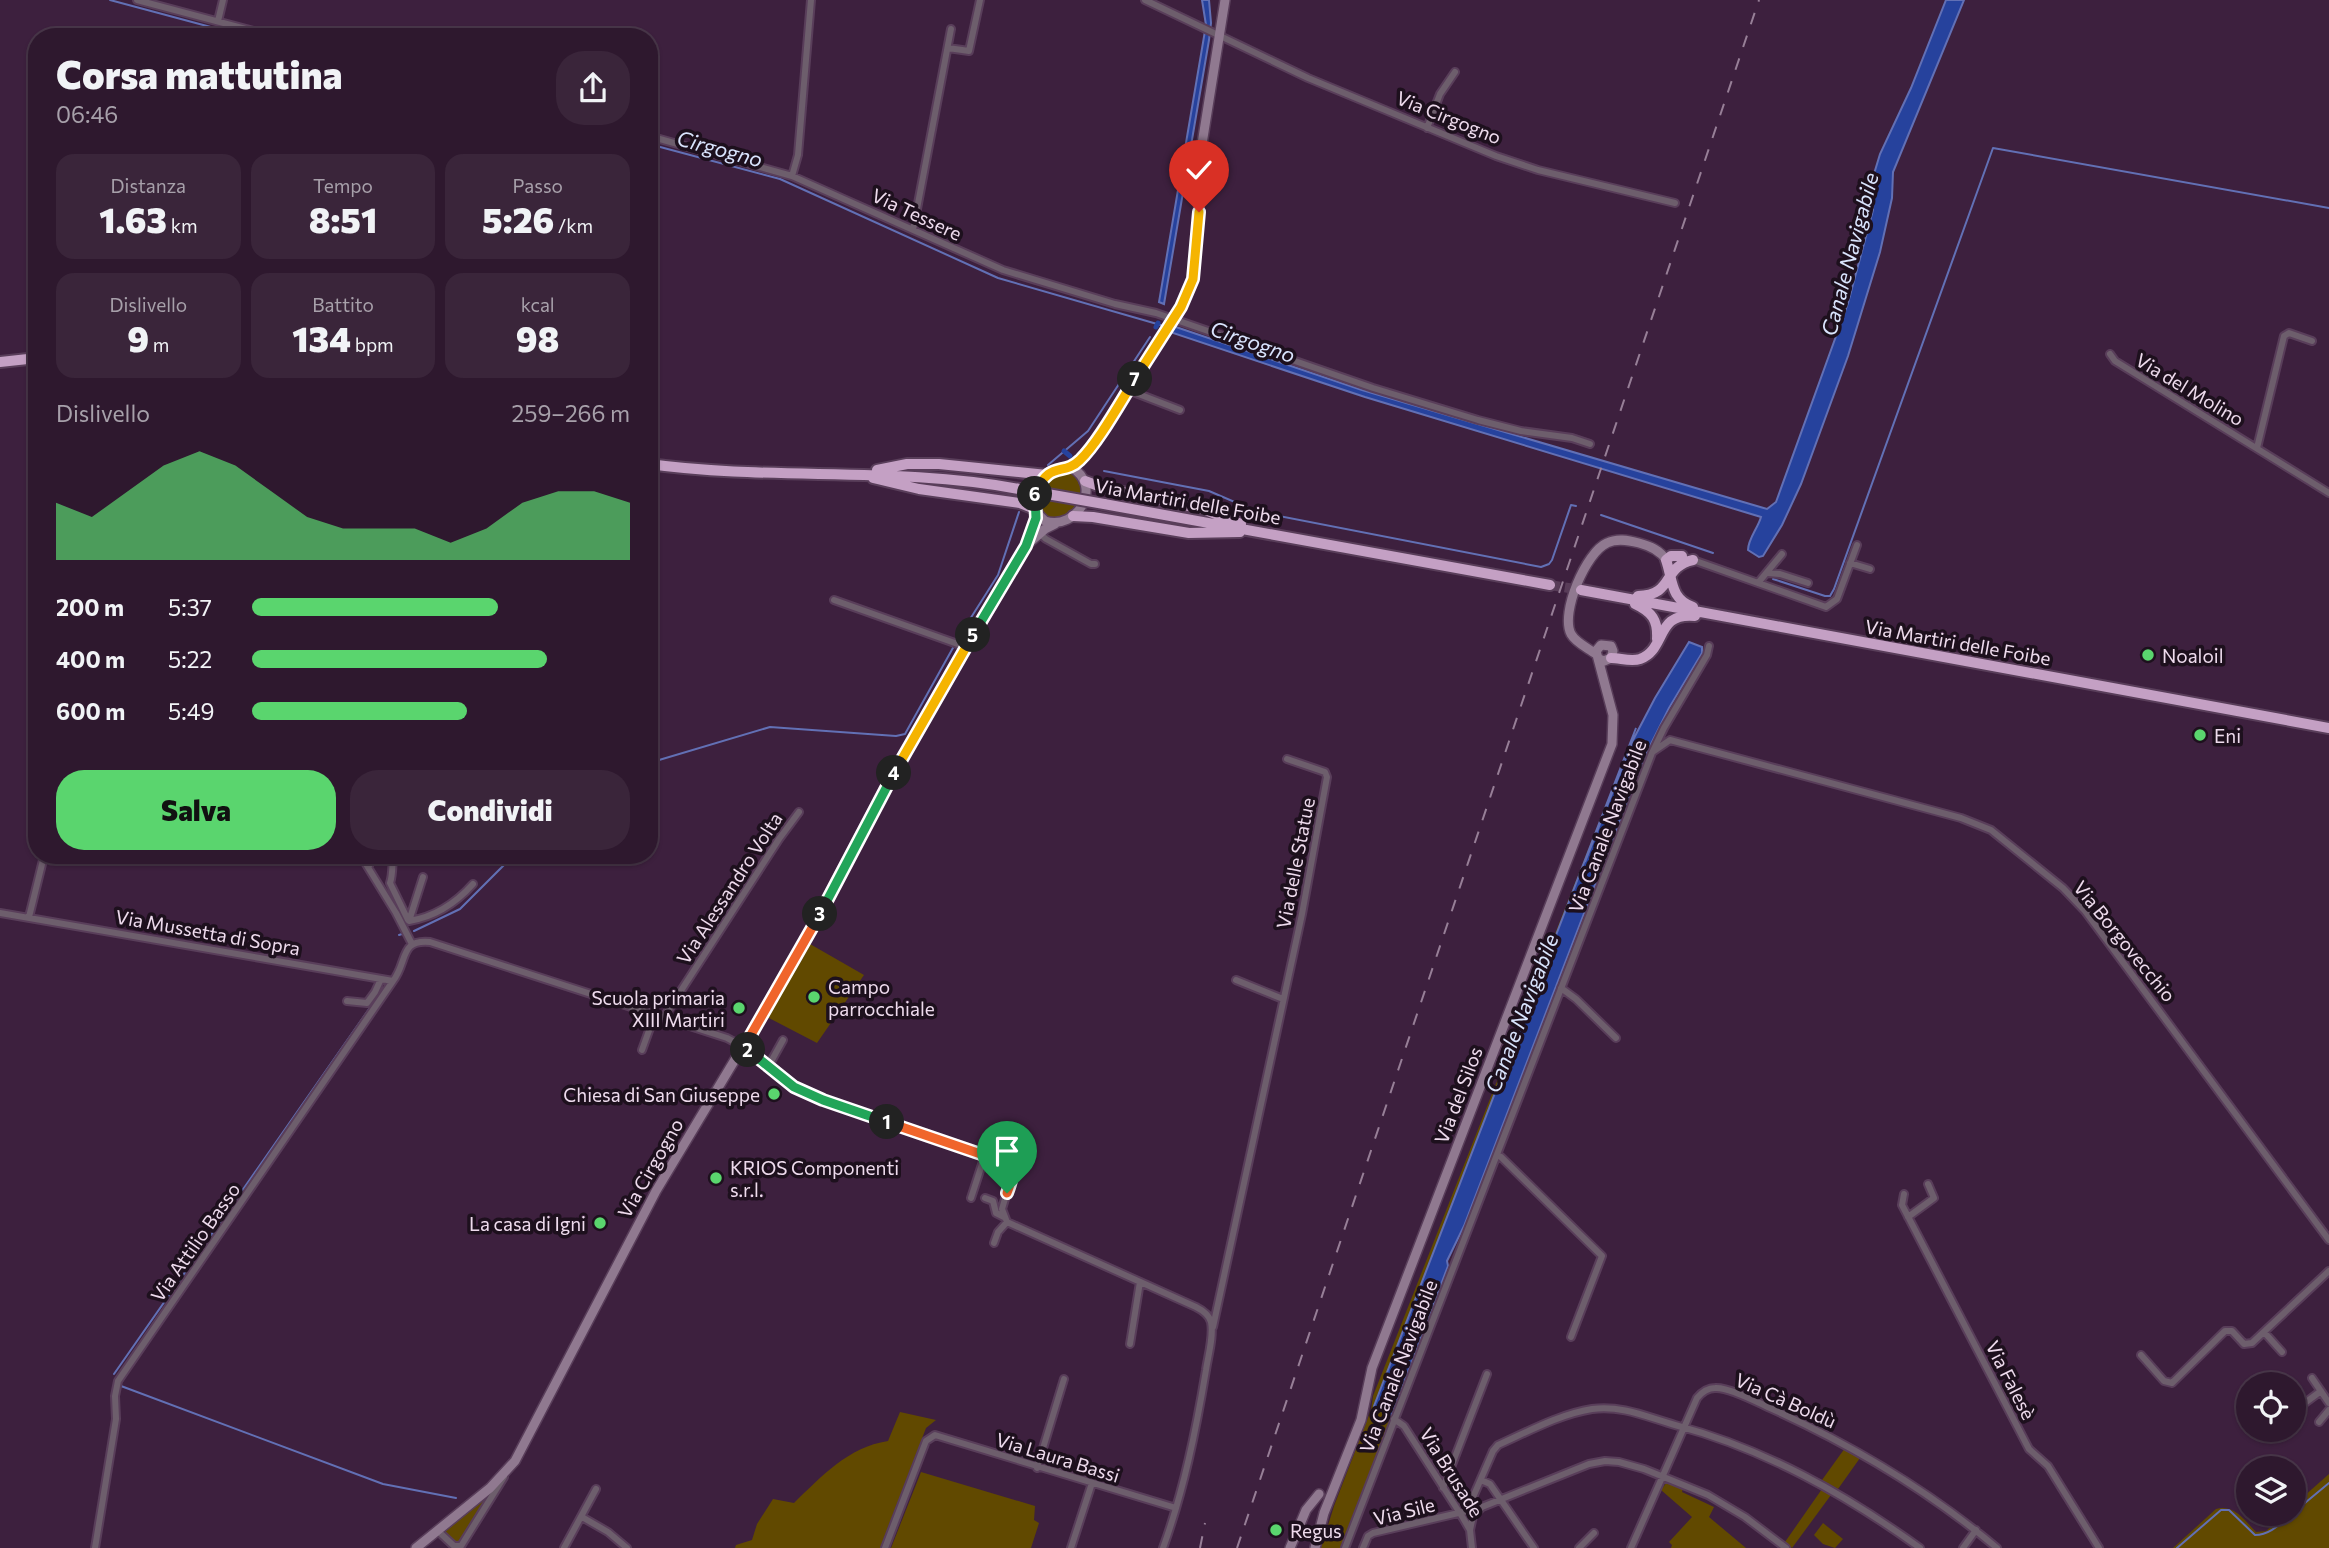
<!DOCTYPE html>
<html lang="it">
<head>
<meta charset="utf-8">
<style>
	body { margin:0; font-family:Commissioner,sans-serif; background:#3a253a; color:#f1f3f6; height:100vh; display:flex; flex-direction:column; font-size:26px; white-space:nowrap }
	* { box-sizing:border-box; margin:0 }
	p { font-size:23px; color:#a7a0aa }
	.icon { flex:none; width:38px; height:38px; fill:none; stroke:currentColor; stroke-width:2; stroke-linecap:round; stroke-linejoin:round }
	.map { position:relative; flex:1; overflow:hidden }
	.drawer { position:absolute; left:28px; top:28px; width:630px; height:836px; display:flex; flex-direction:column; background:#2e182e; border-radius:28px; box-shadow:0 2px 5px #0004,0 0 0 2px #49374a }
	.drawer>* { flex:none }
	.controls { position:absolute; left:2236px; top:1372px; display:grid; gap:14px }
	.controls a { display:grid; place-items:center; width:70px; height:70px; border-radius:50%; background:#2e182e; box-shadow:0 2px 5px #0004,0 0 0 2px #49374a; font-size:35px }
	.pin { position:absolute; display:grid; place-items:center; width:60px; height:60px; color:#fff; margin:-72px -30px; border-radius:50% 50% 50% 0; rotate:-45deg; box-shadow:0 0 7px #0007 }
	.pin .icon { rotate:45deg }
	.km { position:absolute; width:35px; height:35px; margin:-18px; border-radius:50%; background:#222; color:#fff; font-size:19px; line-height:35px; text-align:center }
	.round { display:grid; place-items:center; flex:none; width:74px; height:74px; border-radius:28px; background:#3a253a }
	.overview { display:flex; align-items:center; justify-content:space-between; height:119px; padding:0 28px }
	h1 { font-size:38px; font-weight:800; line-height:52px }
	.figures { display:grid; grid-template-columns:repeat(3,1fr); gap:10px; height:119px; padding:7px 28px }
	.figures div { display:grid; align-content:center; border-radius:18px; background:#3a253a; text-align:center }
	.figures b { font-size:35px; font-weight:800 }
	.figures small { font-size:19px; font-weight:400 }
	.figures p { font-size:19px }
	.chart { height:196px; padding:14px 28px }
	.chart p { display:flex; justify-content:space-between }
	.chart svg { width:100%; height:126px; margin-top:7px; fill:#5ad56e; opacity:.7 }
	.action { display:flex; gap:14px; margin-top:auto; padding:14px 28px }
	.action a { flex:1; height:80px; border-radius:28px; background:#5ad56e; color:#111; font-size:28px; font-weight:800; line-height:80px; text-align:center }
	.action a+a { background:#3a253a; color:#f1f3f6 }
	ul { padding:0 28px; list-style:none; font-size:23px }
	li { display:grid; grid-template-columns:112px 84px 1fr; align-items:center; height:52px }
	li i { height:18px; border-radius:9px; background:#5ad56e }
	.map>svg:first-child { display:block }
</style>
</head>
<body>
<div class="map">
<svg width="2329" height="1548" viewBox="0 0 2329 1548">
	<rect width="100%" height="100%" fill="#3d203e"/>
	<path fill="#614900" d="M 1068,471 L 1081,480 C 1085,504 1069,526 1043,516 L 1037,499 C 1045,482 1050,475 1068,471 Z
		M 1636,728 L 1374,1406 L 1391,1417 L 1340,1548 L 1321,1548 L 1334,1506 L 1371,1410 L 1373,1396 Z
		M 810,944 L 864,975 L 817,1043 L 767,1017 Z
		M 900,1412 L 936,1420 L 926,1428 L 880,1548 L 735,1548 L 736,1545 L 752,1540 L 757,1524 L 773,1499 L 794,1503 C 821,1477 848,1447 888,1441 Z
		M 1845,1448 L 1860,1458 L 1838,1489 L 1822,1480 Z
		M 921,1472 L 1035,1506 L 1034,1520 L 1039,1523 L 1031,1548 L 891,1548 Z
		M 2329,1474 L 2329,1548 L 2173,1548 L 2216,1509 C 2234,1504 2244,1520 2256,1532 L 2266,1531 L 2285,1514 L 2294,1514 L 2294,1505 Z
		M 1666,1483 L 1683,1488 L 1682,1492 L 1714,1507 L 1709,1517 L 1746,1548 L 1671,1548 L 1672,1545 L 1669,1542 L 1692,1517 L 1661,1490 Z
		M 1822,1489 L 1831,1495 L 1792,1548 L 1785,1542 Z
		M 492,1492 L 466,1538 L 459,1544 L 446,1535 L 446,1529 Z
		M 1823,1523 L 1843,1539 L 1835,1548 L 1823,1544 L 1814,1535 Z"/>
	<path fill="#26429d" stroke="#6270b5" stroke-width="2" d="M 1202,0 L 1209,0 L 1211,23 L 1209,40 L 1164,304 L 1159,302 L 1206,25 Z
		M 1946,0 L 1964,0 L 1893,172 L 1892,198 L 1880,252 L 1848,356 L 1801,484 L 1782,525 L 1763,556 L 1759,557 L 1748,550 C 1748,539 1758,528 1761,517 L 1365,397 L 1170,332 L 1173,326 L 1362,390 L 1767,509 L 1776,502 L 1848,303 L 1873,210 L 1874,174 L 1880,154 L 1911,88 Z
		M 1689,642 L 1702,647 L 1702,653 L 1669,708 L 1643,760 L 1464,1226 L 1447,1261 L 1448,1266 L 1391,1417 L 1374,1406 L 1636,728 L 1585,862 L 1633,740 L 1655,698 Z"/>
	<g fill="none" stroke-linecap="round" stroke-linejoin="round">
		<path stroke="#6270b5" stroke-width="2" d="M 110,0 L 248,37
			M 649,144 L 780,179 L 998,278 L 1164,326
			M 1048,465 L 1088,431 L 1150,337
			M 1104,471 L 1209,491 L 1258,512 L 1541,567 L 1549,564 L 1552,560 L 1571,505 L 1576,506
			M 1601,515 L 1713,553
			M 1773,579 L 1825,596 L 1830,596 L 1834,589 L 1993,148 L 2329,208
			M 958,638 L 998,575 L 1019,512
			M 649,763 L 770,727 L 896,736 L 905,734 L 954,646
			M 414,931 L 460,909 L 513,856
			M 399,935 L 402,934
			M 114,1374 L 381,992
			M 121,1386 L 383,1484 L 456,1498
			M 2294,1512 L 2329,1483
			M 2177,1548 L 2221,1510 L 2229,1510 L 2255,1535 C 2270,1535 2281,1523 2292,1514"/>
		<path stroke="#26429d" stroke-width="5" d="M 1156,327 L 1158,323
			M 1064,451 L 1070,456"/>
		<path stroke="#583c58" stroke-width="10" stroke-dasharray="10 5" stroke-linecap="butt" d="M 1550,585 L 1581,590"/>
		<defs>
			<path id="street" d="M 137,0 L 276,37
				M 1145,0 L 1308,78 L 1496,156 L 1538,170 L 1675,203
				M 218,21 L 223,0
				M 948,48 L 969,51 L 980,0
				M 1427,128 L 1440,94 L 1455,72
				M 649,136 L 792,176 L 1003,270 L 1115,304 L 1156,313 L 1373,388 L 1478,420 L 1521,431 L 1572,438 L 1590,444
				M 792,176 L 798,155 L 811,0
				M 913,230 L 951,29
				M 2110,354 L 2115,361 L 2329,493
				M 1128,390 L 1180,410
				M 2257,448 L 2284,336 L 2289,333 L 2312,341
				M 1038,532 L 1046,539 L 1091,564 L 1095,564
				M 1693,560 L 1826,607 L 1837,599 L 1857,545
				M 1850,563 L 1870,569
				M 1768,573 L 1780,574 L 1808,583
				M 1758,583 L 1782,554
				M 834,600 L 966,647
				M 1654,751 L 1670,740 L 1961,818 L 1991,830 L 2063,888 L 2085,911 L 2329,1240
				M 361,856 L 396,913 L 412,944
				M 393,856 C 392,866 393,874 390,883 L 408,920
				M 369,866 L 370,856
				M 423,877 L 409,921 C 434,917 456,903 473,884
				M 0,913 L 393,981 C 408,962 399,939 430,942 L 727,1038 C 758,1053 779,1080 810,1095 L 1004,1162 L 1012,1170 L 1012,1175 L 1002,1209 L 1007,1222 L 1196,1307 C 1202,1310 1209,1314 1211,1322 C 1214,1336 1208,1356 1206,1370 C 1196,1430 1184,1490 1163,1548
				M 29,917 L 44,856
				M 1236,980 L 1283,999
				M 1561,988 L 1576,999 L 1616,1038
				M 347,1001 L 367,1003 L 375,992 L 381,979
				M 664,1017 L 779,839 L 799,812
				M 642,1050 L 655,1014
				M 768,1067 L 783,1040
				M 1501,1157 L 1602,1256 L 1571,1337
				M 998,1159 L 1009,1132
				M 1904,1194 L 1902,1205 L 2029,1449 L 2048,1466 L 2099,1548
				M 971,1198 L 985,1155
				M 985,1198 L 993,1201 L 996,1213 L 1004,1217
				M 1908,1217 L 1934,1198 L 1928,1184
				M 994,1243 L 998,1232 L 1007,1222
				M 1213,1327 L 1302,914 L 1327,777 L 1325,772 L 1287,759
				M 2264,1332 L 2282,1352
				M 1130,1344 L 1140,1282
				M 2141,1355 L 2164,1381 L 2172,1383 L 2225,1331 L 2232,1331 L 2244,1344 L 2252,1343 L 2329,1271
				M 2312,1378 L 2329,1403
				M 2294,1411 L 2321,1391
				M 1394,1419 L 1404,1426 L 1463,1518 L 1470,1530 L 1472,1548
				M 2319,1422 L 2329,1410
				M 1037,1468 L 1064,1379
				M 1481,1480 L 1490,1484 L 1534,1548
				M 1443,1488 L 1487,1374
				M 582,1517 L 608,1532 L 627,1548
				M 1470,1530 L 1473,1516 L 1482,1507 L 1589,1464 L 1605,1461 L 1619,1462 L 1644,1469 L 1708,1495 L 1745,1517 L 1786,1548
				M 438,1531 L 454,1546 L 461,1546 L 504,1477
				M 95,1548 L 116,1419 L 115,1396 L 118,1381 L 393,981
				M 564,1548 L 596,1489
				M 885,1548 L 926,1441 L 935,1435 L 1176,1508
				M 1071,1548 L 1092,1483
				M 1345,1548 L 1652,753 L 1664,728 L 1707,655 L 1709,646
				M 1363,1548 L 1368,1536 L 1373,1533 L 1467,1511 L 1493,1451 L 1498,1445 C 1527,1432 1560,1414 1592,1409 C 1622,1405 1647,1417 1675,1425 C 1765,1449 1845,1494 1920,1548
				M 1579,1548 L 1594,1533
				M 1631,1548 L 1697,1398 C 1702,1392 1707,1388 1715,1388 C 1729,1387 1757,1402 1770,1408 C 1852,1445 1928,1490 1997,1548
				M 1963,1548 L 1976,1530"/>
			<path id="secondary" d="M 1071,467 L 1086,454 L 1128,390 L 1181,307 L 1193,279 L 1197,242 L 1202,144 L 1225,0
				M 1071,467 C 1104,486 1077,531 1045,521 C 1020,501 1043,467 1071,467 Z
				M 1030,542 L 1045,529 L 1055,524
				M 1596,654 C 1588,648 1576,643 1571,634 C 1560,613 1586,552 1607,543 C 1617,538 1628,540 1639,543 C 1650,546 1660,550 1666,560
				M 416,1548 L 490,1488 L 515,1461 L 656,1191 L 796,958 L 883,792 L 1026,546 L 1035,524 L 1035,509
				M 1290,1548 L 1306,1510 L 1319,1494
				M 1315,1548 L 1324,1513 L 1361,1420 L 1372,1368 L 1612,744 L 1613,715 L 1596,651 L 1601,645 L 1611,646 L 1613,651 L 1611,658 L 1604,661 L 1599,659"/>
			<path id="highway" d="M 0,362 L 37,358
				M 649,464 C 772,481 897,466 1019,489
				M 877,470 L 907,464 L 939,464 L 1047,475
				M 873,478 L 919,489 L 1020,503 L 1035,509
				M 1085,481 L 1104,488 L 1203,509 L 1241,524
				M 1104,504 L 1550,585
				M 1073,516 L 1093,517 L 1189,533 L 1240,532
				M 1682,556 L 1671,556 L 1666,560 C 1673,580 1670,599 1693,607
				M 1581,590 L 2329,728
				M 1638,596 C 1675,595 1661,567 1693,560
				M 1635,604 C 1652,612 1658,620 1657,639
				M 1611,658 C 1620,658 1631,662 1640,659 C 1667,649 1655,612 1695,616"/>
		</defs>
		<use href="#street" stroke="#593e5a" stroke-width="10"/>
		<use href="#secondary" stroke="#593e5a" stroke-width="12"/>
		<use href="#highway" stroke="#593e5a" stroke-width="14"/>
		<use href="#street" stroke="#6d5e6c" stroke-width="6"/>
		<use href="#secondary" stroke="#907990" stroke-width="9"/>
		<use href="#highway" stroke="#c4a0c4" stroke-width="10"/>
		<path stroke="#977f97" stroke-width="2" stroke-dasharray="12 12" stroke-linecap="butt" d="M 1200,1548 L 1205,1523
			M 1237,1548 L 1759,0"/>
		<defs>
			<path id="highway-bridge" d="M 1019,489 L 1104,504"/>
		</defs>
		<use href="#highway-bridge" stroke="#593e5a" stroke-width="14" stroke-linecap="butt"/>
		<use href="#highway-bridge" stroke="#c4a0c4" stroke-width="10"/>
	</g>
	<g fill="none" stroke-linecap="round" stroke-linejoin="round">
		<defs>
			<path id="split-1" d="M 887,1122 L 1004,1162 C 1015,1172 1012,1180 1007,1193"/>
			<path id="split-2" d="M 748,1050 L 794,1087 L 823,1100 L 887,1122"/>
			<path id="split-3" d="M 748,1050 L 744,1047 L 820,914"/>
			<path id="split-4" d="M 820,914 L 894,773"/>
			<path id="split-5" d="M 894,773 L 973,635"/>
			<path id="split-6" d="M 973,635 L 1026,546 L 1036,518 L 1035,494"/>
			<path id="split-7" d="M 1035,494 C 1050,459 1063,477 1080,460 C 1098,443 1121,401 1135,379"/>
			<path id="split-8" d="M 1135,379 L 1181,307 L 1193,279 L 1199,212"/>
		</defs>
		<use href="#split-1" stroke="#fff" stroke-width="14"/>
		<use href="#split-2" stroke="#fff" stroke-width="14"/>
		<use href="#split-3" stroke="#fff" stroke-width="14"/>
		<use href="#split-4" stroke="#fff" stroke-width="14"/>
		<use href="#split-5" stroke="#fff" stroke-width="14"/>
		<use href="#split-6" stroke="#fff" stroke-width="14"/>
		<use href="#split-7" stroke="#fff" stroke-width="14"/>
		<use href="#split-8" stroke="#fff" stroke-width="14"/>
		<use href="#split-1" stroke="#f0652b" stroke-width="9"/>
		<use href="#split-2" stroke="#22a559" stroke-width="9"/>
		<use href="#split-3" stroke="#f0652b" stroke-width="9"/>
		<use href="#split-4" stroke="#22a559" stroke-width="9"/>
		<use href="#split-5" stroke="#f5b400" stroke-width="9"/>
		<use href="#split-6" stroke="#22a559" stroke-width="9"/>
		<use href="#split-7" stroke="#f5b400" stroke-width="9"/>
		<use href="#split-8" stroke="#f5b400" stroke-width="9"/>
	</g>
	<g fill="#5ad56e" stroke="#1d101d" stroke-width="2.5">
		<circle cx="2148" cy="655" r="7"/>
		<circle cx="2200" cy="735" r="7"/>
		<circle cx="814" cy="997" r="7"/>
		<circle cx="739" cy="1008" r="7"/>
		<circle cx="774" cy="1094" r="7"/>
		<circle cx="716" cy="1178" r="7"/>
		<circle cx="600" cy="1223" r="7"/>
		<circle cx="1276" cy="1530" r="7"/>
	</g>
	<g text-anchor="middle" dominant-baseline="central" stroke-width="7" stroke-linejoin="round" paint-order="stroke">
		<g font-size="19" fill="#eedbed" stroke="#1d101d">
			<text transform="translate(1449 117) rotate(22)">Via Cirgogno</text>
			<text transform="translate(917 214) rotate(25)">Via Tessere</text>
			<text transform="translate(2190 389) rotate(31)">Via del Molino</text>
			<text transform="translate(1188 501) rotate(10)">Via Martiri delle Foibe</text>
			<text transform="translate(1958 642) rotate(10)">Via Martiri delle Foibe</text>
			<text transform="translate(1607 826) rotate(-69)">Via Canale Navigabile</text>
			<text transform="translate(1295 863) rotate(-79)">Via delle Statue</text>
			<text transform="translate(729 888) rotate(-57)">Via Alessandro Volta</text>
			<text transform="translate(208 932) rotate(10)">Via Mussetta di Sopra</text>
			<text transform="translate(2125 941) rotate(51)">Via Borgovecchio</text>
			<text transform="translate(1458 1095) rotate(-69)">Via del Silos</text>
			<text transform="translate(650 1168) rotate(-60)">Via Cirgogno</text>
			<text transform="translate(195 1242) rotate(-55)">Via Attilio Basso</text>
			<text transform="translate(1398 1366) rotate(-69)">Via Canale Navigabile</text>
			<text transform="translate(2011 1380) rotate(63)">Via Falesè</text>
			<text transform="translate(1786 1400) rotate(24)">Via Cà Boldù</text>
			<text transform="translate(1058 1457) rotate(17)">Via Laura Bassi</text>
			<text transform="translate(1452 1472) rotate(58)">Via Brusade</text>
			<text transform="translate(1404 1511) rotate(-14)">Via Sile</text>
		</g>
		<g font-size="19" fill="#eedbed" stroke="#1d101d" text-anchor="start">
			<text x="2162" y="655">Noaloil</text>
			<text x="2214" y="735">Eni</text>
			<text x="828" y="986">Campo<tspan x="828" dy="22">parrocchiale</tspan></text>
			<text x="725" y="997" text-anchor="end">Scuola primaria<tspan x="725" dy="22">XIII Martiri</tspan></text>
			<text x="760" y="1094" text-anchor="end">Chiesa di San Giuseppe</text>
			<text x="730" y="1167">KRIOS Componenti<tspan x="730" dy="22">s.r.l.</tspan></text>
			<text x="586" y="1223" text-anchor="end">La casa di Igni</text>
			<text x="1290" y="1530">Regus</text>
		</g>
		<g font-size="21" font-style="italic" fill="#d9e4fd" stroke="#1d101d">
			<text transform="translate(720 148) rotate(15)">Cirgogno</text>
			<text transform="translate(1849 254) rotate(-75)">Canale Navigabile</text>
			<text transform="translate(1253 341) rotate(19)">Cirgogno</text>
			<text transform="translate(1521 1013) rotate(-69)">Canale Navigabile</text>
		</g>
	</g>
</svg>
<div class="controls">
<a><svg class="icon" aria-label="locate" viewBox="0 0 24 24"><circle cx="12" cy="12" r="6"/><path d="M12 2v4M12 18v4M2 12h4M18 12h4"/></svg></a>
<a><svg class="icon" aria-label="layers" viewBox="0 0 24 24"><path d="M12 4l9 5-9 5-9-5zM3 14l9 5 9-5"/></svg></a>
</div>
<div class="pin" style="left:1007px;top:1193px;background:#1e9e55"><svg class="icon" aria-label="arrive" viewBox="0 0 24 24"><path d="M6 21V4h12l-3 4 3 4H6"/></svg></div>
<div class="pin" style="left:1199px;top:212px;background:#d93025"><svg class="icon" aria-label="check" viewBox="0 0 24 24"><path d="M5 12l5 5 9-10"/></svg></div>
<b class="km" style="left:887px;top:1122px">1</b>
<b class="km" style="left:748px;top:1050px">2</b>
<b class="km" style="left:820px;top:914px">3</b>
<b class="km" style="left:894px;top:773px">4</b>
<b class="km" style="left:973px;top:635px">5</b>
<b class="km" style="left:1035px;top:494px">6</b>
<b class="km" style="left:1135px;top:379px">7</b>
<section class="drawer">
<div class="overview"><div><h1>Corsa mattutina</h1><p>06:46</p></div><a class="round"><svg class="icon" aria-label="share" viewBox="0 0 24 24"><path d="M12 15V3M7 8l5-5 5 5M5 13v7h14v-7"/></svg></a></div>
<div class="figures">
<div><p>Distanza</p><b>1.63<small> km</small></b></div>
<div><p>Tempo</p><b>8:51</b></div>
<div><p>Passo</p><b>5:26<small> /km</small></b></div>
</div>
<div class="figures">
<div><p>Dislivello</p><b>9<small> m</small></b></div>
<div><p>Battito</p><b>134<small> bpm</small></b></div>
<div><p>kcal</p><b>98</b></div>
</div>
<div class="chart"><p><span>Dislivello</span>259–266 m</p>
<svg viewBox="0 0 160 44" preserveAspectRatio="none"><path d="M0 44V24L10 29L20 20L30 11L40 6L50 11L60 20L70 29L80 33L90 33L100 33L110 38L120 33L130 24L140 20L150 20L160 24V44z"/></svg>
</div>
<ul>
<li><b>200 m</b>5:37<i style="width:65%"></i></li>
<li><b>400 m</b>5:22<i style="width:78%"></i></li>
<li><b>600 m</b>5:49<i style="width:57%"></i></li>
</ul>
<div class="action"><a>Salva</a><a>Condividi</a></div>
</section>
</div>
</body>
</html>
